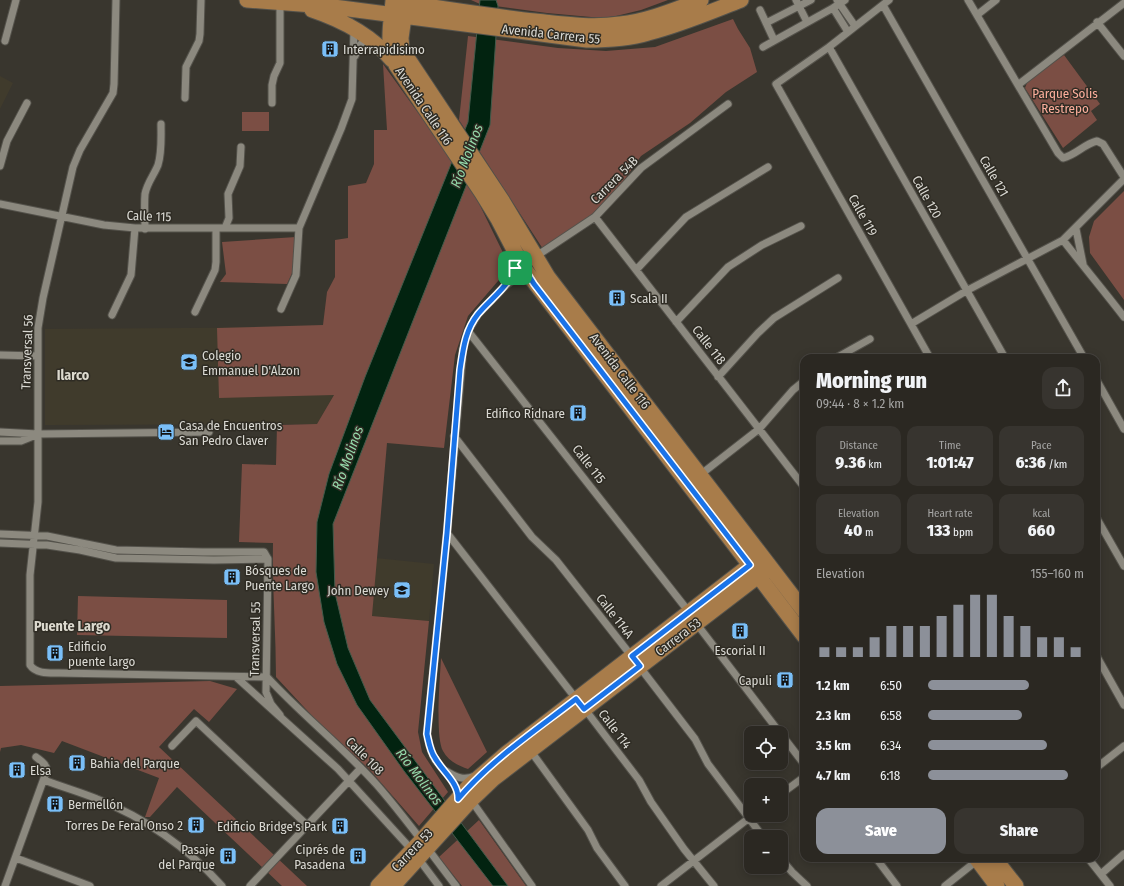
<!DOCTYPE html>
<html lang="en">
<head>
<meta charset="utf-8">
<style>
	body { margin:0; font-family:"Fira Sans Condensed",sans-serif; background:#37342f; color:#f1f3f6; height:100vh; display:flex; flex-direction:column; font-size:15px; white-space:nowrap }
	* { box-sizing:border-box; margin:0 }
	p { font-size:13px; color:#a6a6a5 }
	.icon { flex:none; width:22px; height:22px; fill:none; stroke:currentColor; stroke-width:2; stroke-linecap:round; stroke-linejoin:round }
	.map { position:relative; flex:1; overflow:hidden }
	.side { position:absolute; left:800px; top:354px; width:300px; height:508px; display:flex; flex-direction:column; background:#2b2822; border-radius:12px; box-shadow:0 2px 10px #0003,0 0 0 1px #474440 }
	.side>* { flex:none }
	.tools { position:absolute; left:744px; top:726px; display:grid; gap:8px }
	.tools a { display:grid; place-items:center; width:44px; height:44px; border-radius:8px; background:#2b2822; box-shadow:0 2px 10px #0003,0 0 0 1px #474440; font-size:20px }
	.pin { position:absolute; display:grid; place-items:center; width:34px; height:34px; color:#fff; margin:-17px; border-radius:8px; box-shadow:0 2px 6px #0006 }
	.round { display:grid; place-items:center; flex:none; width:42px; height:42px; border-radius:12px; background:#37342f }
	.head { display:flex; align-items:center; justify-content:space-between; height:68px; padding:0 16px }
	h1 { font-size:22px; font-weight:800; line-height:30px }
	.metrics { display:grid; grid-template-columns:repeat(3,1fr); gap:6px; height:68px; padding:4px 16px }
	.metrics div { display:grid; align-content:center; border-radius:10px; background:#37342f; text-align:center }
	.metrics b { font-size:17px; font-weight:800 }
	.metrics small { font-size:11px; font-weight:400 }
	.metrics p { font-size:11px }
	.chart { height:112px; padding:8px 16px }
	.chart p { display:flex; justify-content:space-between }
	.chart svg { width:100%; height:72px; margin-top:4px; stroke:#8c9099; stroke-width:6 }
	.cta { display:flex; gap:8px; margin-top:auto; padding:8px 16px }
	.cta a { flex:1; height:46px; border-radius:12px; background:#8c9099; color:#fff; font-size:16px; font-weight:800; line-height:46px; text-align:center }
	.cta a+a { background:#37342f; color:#f1f3f6 }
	ul { padding:0 16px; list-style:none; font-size:13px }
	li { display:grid; grid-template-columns:64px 48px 1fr; align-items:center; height:30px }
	li i { height:10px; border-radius:5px; background:#8c9099 }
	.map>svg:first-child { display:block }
</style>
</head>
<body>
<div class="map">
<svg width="1124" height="886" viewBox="0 0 1124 886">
	<rect width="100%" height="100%" fill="#39362e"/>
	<path fill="#403b2c" d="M 0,76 L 13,83 L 0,109 Z
		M 323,327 L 334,395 L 317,424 L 45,425 L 45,329 Z
		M 376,558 L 434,564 L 429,621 L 372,616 Z"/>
	<path fill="#7b4e44" d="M 471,0 L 668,0 L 641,10 L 616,16 L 602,18 L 547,13 L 480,4 Z
		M 733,19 L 738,29 L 750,48 L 757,72 L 726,92 L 690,123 L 641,156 L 613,196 L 590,217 L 543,249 L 459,120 L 468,36 L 558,48 L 606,51 L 655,47 Z
		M 1064,55 L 1100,104 L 1091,111 L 1097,120 L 1063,148 L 1025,88 L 1028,80 Z
		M 383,64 L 470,185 L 510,267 L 468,316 L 455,355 L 444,448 L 387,443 L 372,616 L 429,621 L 418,732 L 422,752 L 448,792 L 419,826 L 369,769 L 315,719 L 276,677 C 276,632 272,588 273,543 L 239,542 L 242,464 L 276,465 L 277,425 L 317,424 L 334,395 L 219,398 L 217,328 L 323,325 L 327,292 L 335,277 L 335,240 L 348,238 L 348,186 L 366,183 L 374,164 L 374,130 L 387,130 Z
		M 242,112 L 269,112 L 269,131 L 242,131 Z
		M 1124,191 L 1124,300 L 1090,253 L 1089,237 L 1094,221 Z
		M 296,237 L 293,271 L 287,284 L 220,282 L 226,274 L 222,242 Z
		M 78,596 L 227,600 L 227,638 L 77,635 Z
		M 441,658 L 487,752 L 468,769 C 459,766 448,761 443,751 C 435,737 440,677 441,658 Z
		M 210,681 L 237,689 L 209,722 L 194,709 L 159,747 L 307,886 L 282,886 L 177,787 L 150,817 L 145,817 L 159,778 L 62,741 L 54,753 L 21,745 L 1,748 L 0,752 L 0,686 Z
		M 479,820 L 526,886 L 462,886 L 439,857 Z"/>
	<path fill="#022310" stroke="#435a4a" d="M 480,0 L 496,0 L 498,6 L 490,125 L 333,524 L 335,593 L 348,648 L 370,700 L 508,886 L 493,886 L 404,771 L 357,705 L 337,664 L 324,622 L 316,572 L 317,522 L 329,474 L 365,377 L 468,122 Z"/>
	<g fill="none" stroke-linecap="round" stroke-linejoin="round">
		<defs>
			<path id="minor" d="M 116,0 L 114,84 L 113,93 L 80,150 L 73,167 L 43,298 L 38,328 L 38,502 L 30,575 L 30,665 C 36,674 49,673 59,673 L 267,677 C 302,715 343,747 377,785 C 405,817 430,852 456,886
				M 796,0 L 807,22
				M 837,0 L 855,26
				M 889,0 L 829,47 L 776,84 L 930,358
				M 968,0 L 1058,153 L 1063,158 C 1076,155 1084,144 1097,141 L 1103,144 L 1124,177
				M 883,5 L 1084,358
				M 833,8 L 848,32
				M 760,10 L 774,40
				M 977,15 L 996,0
				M 1097,22 L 1124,56
				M 766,23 L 811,0
				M 5,41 L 16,0
				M 763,47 L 833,8 L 845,0
				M 829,47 L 1005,358
				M 355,56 L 359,46 L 368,37
				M 1018,85 L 1124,3
				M 185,98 L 186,67 L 199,41 L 200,34 L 201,0
				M 272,103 L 272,85 L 274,76 L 280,63 L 280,2
				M 0,166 L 7,141 L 27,103
				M 0,204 L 104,225 L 135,228 L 299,228
				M 595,217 L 804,487
				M 225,228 L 229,218 L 228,194 L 240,166 L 241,147
				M 145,229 C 145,217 144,205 145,194 C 147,183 154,175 158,165 C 162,152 161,138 161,124
				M 1076,229 L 1083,264
				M 1063,240 C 1083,266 1104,291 1124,317
				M 535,257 L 595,217 L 641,168 L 728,104
				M 636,270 L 686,217 L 768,167
				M 507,283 L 515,268 L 517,259
				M 281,309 L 296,275 L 299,228 L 341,129 L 352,99 L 354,29
				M 195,312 L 215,270 L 216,262 L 216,228
				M 112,315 L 131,275 L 135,228
				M 676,322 L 728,267 L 762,245 L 801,226
				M 911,324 L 966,291 L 1063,240 L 1124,179
				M 468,331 L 689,612
				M 0,355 L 37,356
				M 836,358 L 870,339
				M 718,377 L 758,333 L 774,318 L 838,278
				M 1096,379 L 1124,429
				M 0,432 L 38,434 L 209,432
				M 454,436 L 532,537 L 556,560 L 633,658
				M 0,441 L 21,441 L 36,435
				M 700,475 L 759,429 L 793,390 L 804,381
				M 1096,517 L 1124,566
				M 447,533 L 577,700
				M 0,534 L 47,536 L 116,550 L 203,552 L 264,552 L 268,559 L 266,692 L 271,704 L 280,715
				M 0,543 L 47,545 L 80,550 L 116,558 L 214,560 L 268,559
				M 696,623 L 780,733
				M 1096,655 L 1124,705
				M 639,666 L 695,739 L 708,764 L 763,837
				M 236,677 L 338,769 L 412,850 L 439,886
				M 584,708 L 639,780 L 651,802 L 684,849 L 714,886
				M 781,734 L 804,764
				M 172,746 L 196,721 L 307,825
				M 530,750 L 588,830 L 597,848 L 625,886
				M 1096,768 L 1124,746
				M 446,771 C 456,777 463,781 475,776
				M 44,780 C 62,787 80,792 97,799 C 144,817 188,848 222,886
				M 781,794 L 804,777
				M 458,797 C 458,782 442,770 435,759 C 430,751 429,743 427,734 L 447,533 L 463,349 L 468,331 L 478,314 L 506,285 L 517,277 L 528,275
				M 471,800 L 532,886
				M 16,858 L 90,886
				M 876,858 L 897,886
				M 1088,858 L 1110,886
				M 781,859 L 792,872 L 807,886
				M 1101,874 L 1124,854
				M 5,886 L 47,770 C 46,764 41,761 36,757
				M 250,886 L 361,768
				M 661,886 L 753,815
				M 945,886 L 979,859"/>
			<path id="major" d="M 247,0 L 326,6 L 587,40 C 607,40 628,39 648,33 C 680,25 710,12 741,0
				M 393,1 C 391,23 386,44 396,65 L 482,193 L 498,219 L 523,267 L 804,636
				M 397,2 C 443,8 489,16 535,21 C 564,24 591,28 620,24 C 648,21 674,10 701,0
				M 406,3 L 401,38 L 402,50 L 503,202 L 548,277 L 804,611
				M 312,10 C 342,20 372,36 392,60
				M 976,858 L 997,886
				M 994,858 L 1016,886
				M 378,886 L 421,841 L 469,786 L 507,753 L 758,559
				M 393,886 L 471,800 L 493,779 L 766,570"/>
		</defs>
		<use href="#minor" stroke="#54524b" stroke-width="9"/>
		<use href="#major" stroke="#54524b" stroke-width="17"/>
		<use href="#minor" stroke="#8c897f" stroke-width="7"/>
		<use href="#major" stroke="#a87c4a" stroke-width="15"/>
	</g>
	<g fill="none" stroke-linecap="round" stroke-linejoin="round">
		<defs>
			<path id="route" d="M 517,257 L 534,284 L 750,565 L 632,656 L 640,666 L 584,709 L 576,699 C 536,730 491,760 458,799 C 459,783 442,771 435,758 C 430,751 429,743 427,734 L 447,533 L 460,370 C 463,350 465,330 478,314 C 494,295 514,284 517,257 Z"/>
		</defs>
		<use href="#route" stroke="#fff" stroke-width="8"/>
		<use href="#route" stroke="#1a73e8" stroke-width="5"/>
	</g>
	<defs>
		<symbol id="building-square" viewBox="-11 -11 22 22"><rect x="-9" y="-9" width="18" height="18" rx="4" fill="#7abff8" stroke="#2f2c24"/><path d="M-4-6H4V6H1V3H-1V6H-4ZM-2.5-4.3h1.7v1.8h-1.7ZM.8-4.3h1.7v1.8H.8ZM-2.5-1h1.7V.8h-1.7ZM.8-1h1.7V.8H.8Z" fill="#111"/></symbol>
		<symbol id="school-square" viewBox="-11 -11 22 22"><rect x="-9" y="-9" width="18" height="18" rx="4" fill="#7abff8" stroke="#2f2c24"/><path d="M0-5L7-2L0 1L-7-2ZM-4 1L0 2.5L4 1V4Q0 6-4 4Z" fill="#111"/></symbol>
		<symbol id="hotel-square" viewBox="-11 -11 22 22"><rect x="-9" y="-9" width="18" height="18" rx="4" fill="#7abff8" stroke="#2f2c24"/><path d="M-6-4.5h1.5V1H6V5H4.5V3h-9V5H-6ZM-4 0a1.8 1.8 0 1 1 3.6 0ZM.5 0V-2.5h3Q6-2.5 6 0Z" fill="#111"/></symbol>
	</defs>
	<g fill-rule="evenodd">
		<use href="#building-square" x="320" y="39" width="20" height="20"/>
		<use href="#building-square" x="607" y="288" width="20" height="20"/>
		<use href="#school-square" x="179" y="352" width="20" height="20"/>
		<use href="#building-square" x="568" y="403" width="20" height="20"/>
		<use href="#hotel-square" x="156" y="422" width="20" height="20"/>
		<use href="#building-square" x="222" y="567" width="20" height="20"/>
		<use href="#school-square" x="392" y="580" width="20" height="20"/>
		<use href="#building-square" x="730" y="621" width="20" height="20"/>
		<use href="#building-square" x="45" y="643" width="20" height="20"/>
		<use href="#building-square" x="775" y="670" width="20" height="20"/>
		<use href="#building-square" x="67" y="753" width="20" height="20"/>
		<use href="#building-square" x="7" y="760" width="20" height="20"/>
		<use href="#building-square" x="45" y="794" width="20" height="20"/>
		<use href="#building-square" x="186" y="815" width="20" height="20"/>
		<use href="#building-square" x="330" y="816" width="20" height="20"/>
		<use href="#building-square" x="218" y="846" width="20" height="20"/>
		<use href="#building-square" x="348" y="846" width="20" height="20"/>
	</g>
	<g text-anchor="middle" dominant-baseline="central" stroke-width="3" stroke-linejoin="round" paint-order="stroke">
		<g font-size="13" fill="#dad9d3" stroke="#2f2c24">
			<text transform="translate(551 34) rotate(6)">Avenida Carrera 55</text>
			<text transform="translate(424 106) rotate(56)">Avenida Calle 116</text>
			<text transform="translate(994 176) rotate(60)">Calle 121</text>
			<text transform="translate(614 180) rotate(-45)">Carrera 54B</text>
			<text transform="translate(927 197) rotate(61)">Calle 120</text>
			<text transform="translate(863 215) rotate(61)">Calle 119</text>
			<text transform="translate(149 216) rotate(2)">Calle 115</text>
			<text transform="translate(709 345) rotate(52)">Calle 118</text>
			<text transform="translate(27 352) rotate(-88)">Transversal 56</text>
			<text transform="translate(620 371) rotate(53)">Avenida Calle 116</text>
			<text transform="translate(589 464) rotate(52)">Calle 115</text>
			<text transform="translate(615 616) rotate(52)">Calle 114A</text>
			<text transform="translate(678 637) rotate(-37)">Carrera 53</text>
			<text transform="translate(255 639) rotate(-89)">Transversal 55</text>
			<text transform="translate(615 729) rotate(53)">Calle 114</text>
			<text transform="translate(365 756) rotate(45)">Calle 108</text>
			<text transform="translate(412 850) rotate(-47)">Carrera 53</text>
		</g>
		<g font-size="13" fill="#dad9d3" stroke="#2f2c24" text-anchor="start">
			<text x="343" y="49">Interrapidisimo</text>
			<text x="630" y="298">Scala II</text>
			<text x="202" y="355">Colegio<tspan x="202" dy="15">Emmanuel D'Alzon</tspan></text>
			<text x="565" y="413" text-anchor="end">Edifico Ridnare</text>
			<text x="179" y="425">Casa de Encuentros<tspan x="179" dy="15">San Pedro Claver</tspan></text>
			<text x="245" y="570">Bósques de<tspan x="245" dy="15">Puente Largo</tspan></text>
			<text x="389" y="590" text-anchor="end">John Dewey</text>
			<text x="68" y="646">Edificio<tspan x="68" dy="15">puente largo</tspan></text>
			<text x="740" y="650" text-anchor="middle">Escorial II</text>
			<text x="772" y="680" text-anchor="end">Capuli</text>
			<text x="90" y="763">Bahia del Parque</text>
			<text x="30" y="770">Elsa</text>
			<text x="68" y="804">Bermellón</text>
			<text x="183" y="825" text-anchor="end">Torres De Feral Onso 2</text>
			<text x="327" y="826" text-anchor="end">Edificio Bridge's Park</text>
			<text x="215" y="849" text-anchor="end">Pasaje<tspan x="215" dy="15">del Parque</tspan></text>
			<text x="345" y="849" text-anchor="end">Ciprés de<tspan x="345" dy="15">Pasadena</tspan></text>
		</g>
		<g font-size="13" fill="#fcae9c" stroke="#2f2c24">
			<text x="1065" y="93">Parque Solis<tspan x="1065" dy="15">Restrepo</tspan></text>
		</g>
		<g font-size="14" font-style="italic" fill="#95daab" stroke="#2f2c24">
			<text transform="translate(467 156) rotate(-69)">Río Molinos</text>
			<text transform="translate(348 458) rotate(-70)">Río Molinos</text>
			<text transform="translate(419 777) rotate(53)">Río Molinos</text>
		</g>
		<g font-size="14" font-weight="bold" fill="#dcd9ce" stroke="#2f2c24">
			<text x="73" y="375">Ilarco</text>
			<text x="72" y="626">Puente Largo</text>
		</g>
	</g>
</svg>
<div class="tools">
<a><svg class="icon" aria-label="locate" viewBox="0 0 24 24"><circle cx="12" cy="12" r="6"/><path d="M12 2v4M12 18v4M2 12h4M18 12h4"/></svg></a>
<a>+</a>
<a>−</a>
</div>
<div class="pin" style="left:515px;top:268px;background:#1e9e55"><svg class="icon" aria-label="arrive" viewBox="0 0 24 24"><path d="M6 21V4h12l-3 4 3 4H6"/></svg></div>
<section class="side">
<div class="head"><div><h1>Morning run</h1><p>09:44 · 8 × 1.2 km</p></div><a class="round"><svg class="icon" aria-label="share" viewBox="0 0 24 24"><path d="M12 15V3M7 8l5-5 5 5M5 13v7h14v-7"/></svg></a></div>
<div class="metrics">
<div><p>Distance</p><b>9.36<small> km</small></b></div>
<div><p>Time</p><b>1:01:47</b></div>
<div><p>Pace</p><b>6:36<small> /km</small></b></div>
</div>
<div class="metrics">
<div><p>Elevation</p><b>40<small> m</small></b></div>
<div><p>Heart rate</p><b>133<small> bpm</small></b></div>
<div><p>kcal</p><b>660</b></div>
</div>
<div class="chart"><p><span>Elevation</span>155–160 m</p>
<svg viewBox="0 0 160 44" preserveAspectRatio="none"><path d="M5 44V38M15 44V38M25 44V38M35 44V32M45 44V25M55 44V25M65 44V25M75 44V19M85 44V12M95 44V6M105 44V6M115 44V19M125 44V25M135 44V32M145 44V32M155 44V38"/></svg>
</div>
<ul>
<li><b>1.2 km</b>6:50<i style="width:65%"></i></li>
<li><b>2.3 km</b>6:58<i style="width:60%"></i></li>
<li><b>3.5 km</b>6:34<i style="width:76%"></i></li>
<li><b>4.7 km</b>6:18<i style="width:90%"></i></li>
</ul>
<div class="cta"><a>Save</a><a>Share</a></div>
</section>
</div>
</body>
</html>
